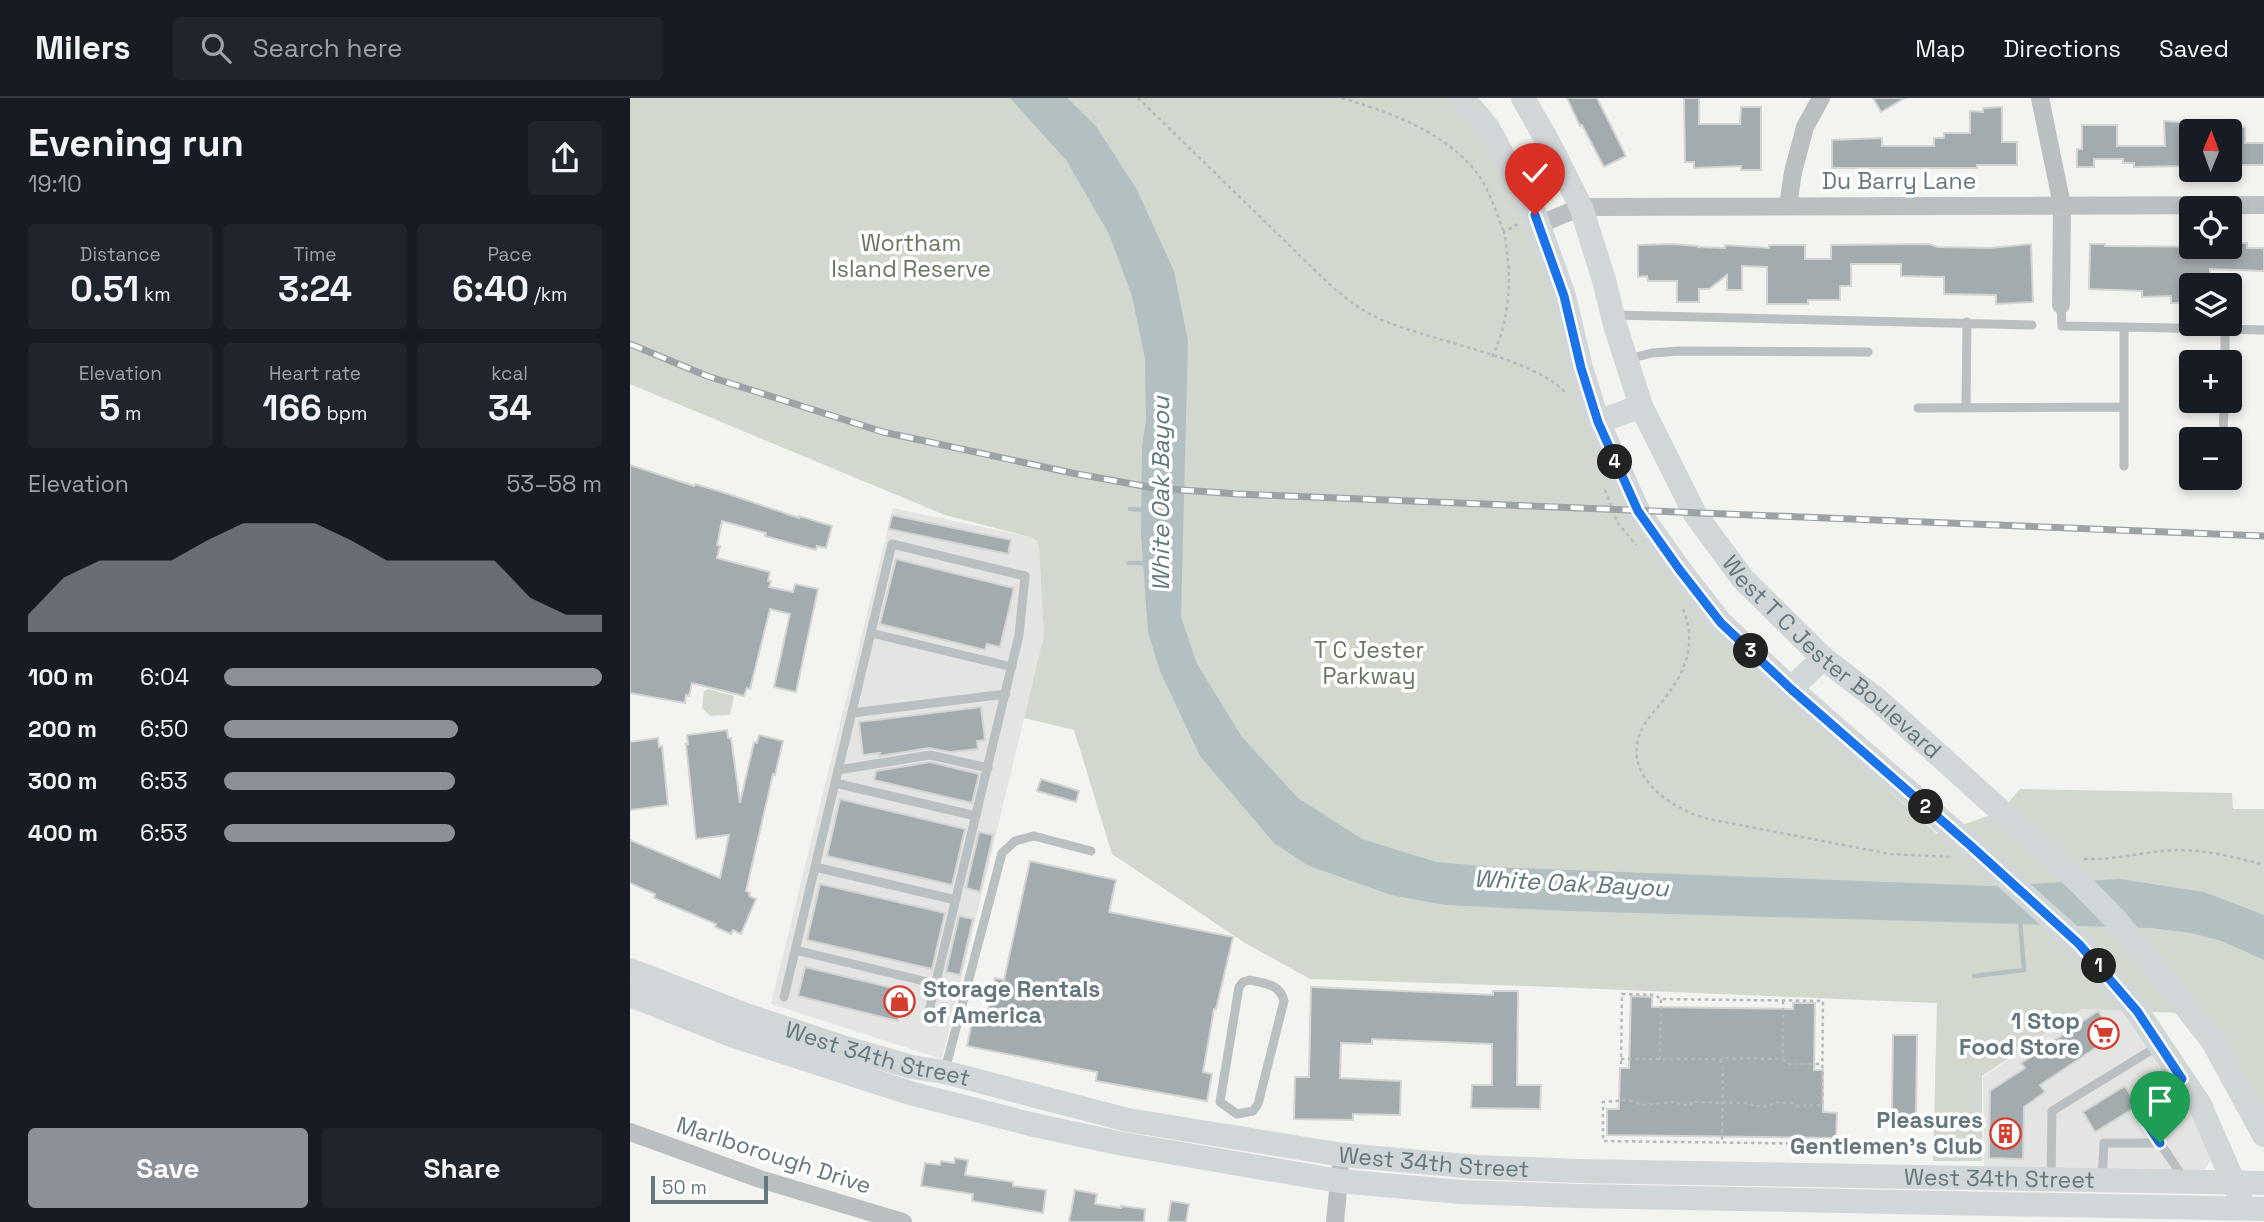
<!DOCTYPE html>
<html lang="en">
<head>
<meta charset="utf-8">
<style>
	body { margin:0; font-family:"Space Grotesk",sans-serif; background:#20242c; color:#f1f3f6; height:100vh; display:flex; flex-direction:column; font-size:26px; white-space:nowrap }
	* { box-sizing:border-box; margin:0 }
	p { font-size:23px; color:#9ea1a6 }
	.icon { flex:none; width:38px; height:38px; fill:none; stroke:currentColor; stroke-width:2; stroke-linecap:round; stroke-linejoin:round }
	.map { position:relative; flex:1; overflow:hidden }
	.drawer { display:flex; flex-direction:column; background:#171b24; width:630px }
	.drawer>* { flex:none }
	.needle { width:46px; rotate:1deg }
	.buttons { position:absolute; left:1549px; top:21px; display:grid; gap:14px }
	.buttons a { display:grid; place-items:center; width:63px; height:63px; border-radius:7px; background:#171b24; box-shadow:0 4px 10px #0003; font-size:35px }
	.scale { position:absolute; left:21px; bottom:18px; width:117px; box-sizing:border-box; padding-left:7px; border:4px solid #64767e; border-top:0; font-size:19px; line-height:24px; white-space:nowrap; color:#64767e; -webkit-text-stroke:5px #fff; paint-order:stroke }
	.pin { position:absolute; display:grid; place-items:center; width:60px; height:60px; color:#fff; margin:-72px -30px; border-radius:50% 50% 50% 0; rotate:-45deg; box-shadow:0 0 7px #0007 }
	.pin .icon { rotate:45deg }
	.km { position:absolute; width:35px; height:35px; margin:-18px; border-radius:50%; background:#222; color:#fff; font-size:19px; line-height:35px; text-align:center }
	.round { display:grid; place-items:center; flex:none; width:74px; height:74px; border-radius:7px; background:#20242c }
	.overview { display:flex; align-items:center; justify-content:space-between; height:119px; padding:0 28px }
	h1 { font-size:38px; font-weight:600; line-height:52px }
	.stats { display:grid; grid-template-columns:repeat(3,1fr); gap:10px; height:119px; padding:7px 28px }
	.stats div { display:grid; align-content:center; border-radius:7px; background:#20242c; text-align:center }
	.stats b { font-size:35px; font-weight:600 }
	.stats small { font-size:19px; font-weight:400 }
	.stats p { font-size:19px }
	.chart { height:196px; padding:14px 28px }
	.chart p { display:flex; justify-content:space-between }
	.chart svg { width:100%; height:126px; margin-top:7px; fill:#8c9099; opacity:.7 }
	.action { display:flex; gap:14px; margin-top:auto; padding:14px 28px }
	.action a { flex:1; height:80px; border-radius:7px; background:#8c9099; color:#fff; font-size:28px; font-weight:600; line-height:80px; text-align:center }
	.action a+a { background:#20242c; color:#f1f3f6 }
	ul { padding:0 28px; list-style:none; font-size:23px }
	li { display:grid; grid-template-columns:112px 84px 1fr; align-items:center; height:52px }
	li i { height:18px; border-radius:9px; background:#8c9099 }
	header { display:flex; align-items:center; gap:42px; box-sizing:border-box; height:98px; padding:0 35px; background:#171b24; border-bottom:2px solid #363941 }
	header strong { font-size:33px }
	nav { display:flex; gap:38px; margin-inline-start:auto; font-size:24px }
	.search { width:490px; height:63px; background:#20242c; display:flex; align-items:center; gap:18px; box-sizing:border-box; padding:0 24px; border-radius:7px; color:#9ea1a6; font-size:26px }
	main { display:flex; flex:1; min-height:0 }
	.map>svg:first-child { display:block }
</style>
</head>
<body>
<header>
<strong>Milers</strong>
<div class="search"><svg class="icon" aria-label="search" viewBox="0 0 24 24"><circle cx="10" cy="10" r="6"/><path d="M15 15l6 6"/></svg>Search here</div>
<nav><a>Map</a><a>Directions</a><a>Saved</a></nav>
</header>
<main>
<section class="drawer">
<div class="overview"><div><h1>Evening run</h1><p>19:10</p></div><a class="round"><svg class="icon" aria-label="share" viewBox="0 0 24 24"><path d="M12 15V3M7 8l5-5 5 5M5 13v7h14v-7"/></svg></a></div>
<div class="stats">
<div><p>Distance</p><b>0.51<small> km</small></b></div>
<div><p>Time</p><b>3:24</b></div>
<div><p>Pace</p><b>6:40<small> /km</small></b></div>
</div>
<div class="stats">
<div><p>Elevation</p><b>5<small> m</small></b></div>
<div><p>Heart rate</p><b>166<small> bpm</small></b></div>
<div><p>kcal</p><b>34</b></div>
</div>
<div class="chart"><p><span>Elevation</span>53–58 m</p>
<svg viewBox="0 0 160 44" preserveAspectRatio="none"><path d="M0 44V38L10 25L20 19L30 19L40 19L50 12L60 6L70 6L80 6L90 12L100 19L110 19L120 19L130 19L140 32L150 38L160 38V44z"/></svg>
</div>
<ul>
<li><b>100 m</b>6:04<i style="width:100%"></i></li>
<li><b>200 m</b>6:50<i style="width:62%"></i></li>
<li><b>300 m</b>6:53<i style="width:61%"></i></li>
<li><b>400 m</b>6:53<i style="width:61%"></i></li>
</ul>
<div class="action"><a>Save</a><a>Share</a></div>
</section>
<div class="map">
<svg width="1634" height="1124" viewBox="0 0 1634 1124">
	<rect width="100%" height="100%" fill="#f3f3ef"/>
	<path fill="#e4e4e3" d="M 263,410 L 400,439 L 407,443 L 409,450 L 414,537 L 312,961 L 141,906 Z
		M 1452,911 L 1499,913 L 1551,993 L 1582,1060 L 1576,1070 L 1572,1073 L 1354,1070 L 1353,979 Z"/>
	<path fill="#d3d8cf" d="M 0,0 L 821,0 L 842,27 L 873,76 L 911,156 L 960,327 L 1112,559 L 1307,736 L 1380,710 L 1379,704 L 1390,691 L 1602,695 L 1603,711 L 1634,711 L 1634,1017 L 1574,916 L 1452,911 L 1352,978 L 1352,1063 L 1303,1063 L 1307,905 L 899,888 L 680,881 L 615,845 L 482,756 L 444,632 L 394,620 L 414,537 L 409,450 L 407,443 L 400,439 L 315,417 L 0,286 Z
		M 78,591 L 104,598 L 100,617 L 80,618 L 72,610 L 74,593 Z"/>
	<path fill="#b2c0c2" d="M 380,0 L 437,0 L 466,28 L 507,92 L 544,173 L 558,243 L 551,519 L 567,566 L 612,639 L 668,700 L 732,741 L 806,764 L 863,769 L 1361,788 L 1490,781 L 1574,794 L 1634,817 L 1634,862 L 1592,843 L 1561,835 L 1521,830 L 939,813 L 815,807 L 761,797 L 677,767 L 644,745 L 570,658 L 530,573 L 518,534 L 511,437 L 512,348 L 516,322 L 515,261 L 502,198 L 479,136 L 436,62 Z"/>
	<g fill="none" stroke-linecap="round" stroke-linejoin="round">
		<path stroke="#b2c0c2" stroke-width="4.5" d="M 500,411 L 516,412
			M 499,465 L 519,465
			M 1344,878 L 1394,872 L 1390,822"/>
	</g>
	<path fill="#a2abae" stroke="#d4d4d2" stroke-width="2" d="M 937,0 L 967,0 L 996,58 L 974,69 L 952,27 L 950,28 Z
		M 1054,0 L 1069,0 L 1069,26 L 1110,26 L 1111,9 L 1131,9 L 1131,72 L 1111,72 L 1111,68 L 1064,70 L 1064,64 L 1055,64 Z
		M 1243,0 L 1275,0 L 1251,14 Z
		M 1372,9 L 1372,44 L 1387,44 L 1387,67 L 1347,67 L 1347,70 L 1202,70 L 1202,42 L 1252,40 L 1252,48 L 1304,48 L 1304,40 L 1314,40 L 1314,35 L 1340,35 L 1340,13 L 1353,14 L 1353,10 Z
		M 1534,23 L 1561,25 L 1561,65 L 1555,65 L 1555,68 L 1504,69 L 1504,65 L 1493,65 L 1493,61 L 1464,61 L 1464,69 L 1447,69 L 1447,51 L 1452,51 L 1452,27 L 1487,27 L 1487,48 L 1535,48 Z
		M 1600,29 L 1615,29 L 1615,45 L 1634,45 L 1634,67 L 1600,67 Z
		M 1605,145 L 1617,145 L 1617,150 L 1634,150 L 1634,173 L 1580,171 L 1580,187 L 1561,187 L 1561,205 L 1541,205 L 1541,198 L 1512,199 L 1512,193 L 1459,191 L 1460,146 L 1475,146 L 1475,148 L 1600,149 L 1605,148 Z
		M 1042,146 L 1068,148 L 1068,149 L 1095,150 L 1095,147 L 1139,150 L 1139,147 L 1175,147 L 1175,161 L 1201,161 L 1201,147 L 1299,146 L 1308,149 L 1360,150 L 1401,146 L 1403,204 L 1366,206 L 1366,197 L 1314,196 L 1314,179 L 1271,178 L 1271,166 L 1221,166 L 1221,188 L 1210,188 L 1210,202 L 1178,202 L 1178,206 L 1137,206 L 1137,169 L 1112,168 L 1112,192 L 1097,192 L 1097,177 L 1079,191 L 1069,191 L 1069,204 L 1047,204 L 1047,183 L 1018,183 L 1017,178 L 1008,179 L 1008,147 Z
		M 0,367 L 64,388 L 65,386 L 98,396 L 169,420 L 169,418 L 202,428 L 196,450 L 187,448 L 186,452 L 135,438 L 136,435 L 92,423 L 87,447 L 90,448 L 87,460 L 140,474 L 138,483 L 141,483 L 139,489 L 163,494 L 165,486 L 188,491 L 166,594 L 144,589 L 160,516 L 140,511 L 120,591 L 117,590 L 114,598 L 62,585 L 59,598 L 56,597 L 55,605 L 0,595 Z
		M 262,417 L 381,442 L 378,456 L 259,431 Z
		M 266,461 L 384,490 L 370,549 L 357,546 L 355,552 L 250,526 Z
		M 351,609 L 355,642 L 347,643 L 348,651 L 320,654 L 299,650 L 249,658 L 250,655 L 233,657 L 229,624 Z
		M 97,632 L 98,640 L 101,640 L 110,705 L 124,644 L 127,645 L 129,637 L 153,643 L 145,677 L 143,676 L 116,793 L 120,795 L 119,798 L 126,801 L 111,836 L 103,832 L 101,836 L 85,829 L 86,826 L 24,800 L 25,796 L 0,785 L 0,742 L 90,780 L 99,737 L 66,741 L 56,646 L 58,646 L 57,637 Z
		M 28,640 L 29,649 L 32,648 L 38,707 L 0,712 L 0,644 Z
		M 300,664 L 349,676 L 342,705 L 244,682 L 246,673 Z
		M 411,681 L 449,693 L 446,704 L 407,693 Z
		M 210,701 L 335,731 L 322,787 L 197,758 Z
		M 349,734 L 363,737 L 350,794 L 336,790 Z
		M 400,763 L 486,782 L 479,814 L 603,839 L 586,911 L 584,911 L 573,974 L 582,976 L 577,1003 L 466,983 L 467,974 L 337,948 L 343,919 L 356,922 L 365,880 L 374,882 Z
		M 190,786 L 315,815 L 302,871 L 177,842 Z
		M 329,818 L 343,821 L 330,877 L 316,874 Z
		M 175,869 L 284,895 L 278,918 L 270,916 L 268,923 L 168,898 Z
		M 681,889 L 863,897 L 863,893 L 888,893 L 887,987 L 911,987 L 910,1011 L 841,1010 L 842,987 L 862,987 L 862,946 L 742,941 L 742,946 L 711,945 L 710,980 L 771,983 L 770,1017 L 723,1016 L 723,1022 L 664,1021 L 665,979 L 679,979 Z
		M 1001,898 L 1022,899 L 1022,909 L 1163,911 L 1163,905 L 1185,905 L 1184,972 L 1193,972 L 1193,1014 L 1207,1015 L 1206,1040 L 977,1037 L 977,1011 L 989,1011 L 990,970 L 999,970 Z
		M 1468,913 L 1485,937 L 1410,987 L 1415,994 L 1394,1009 L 1393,1061 L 1359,1060 L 1360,993 L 1395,970 L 1391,965 Z
		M 1263,937 L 1287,937 L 1286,1017 L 1262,1017 Z
		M 1495,988 L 1505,1005 L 1501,1012 L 1465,1034 L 1453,1014 Z
		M 325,1060 L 338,1062 L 335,1077 L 383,1084 L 383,1088 L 416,1092 L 413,1115 L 342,1103 L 343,1096 L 291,1088 L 295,1065 L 310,1067 L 311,1063 L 324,1065 Z
		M 445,1092 L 467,1096 L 465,1106 L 491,1110 L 491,1108 L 515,1111 L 514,1124 L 439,1124 Z
		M 541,1103 L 559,1106 L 556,1124 L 538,1124 Z"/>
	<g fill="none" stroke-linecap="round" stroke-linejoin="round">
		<path stroke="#b6b9bb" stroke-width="2.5" stroke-dasharray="3.5 3.5" stroke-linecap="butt" d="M 508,0 L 699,186 C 714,199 730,212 748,220 C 797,243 903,258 937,296
			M 712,0 C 761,15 814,33 847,75 C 860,92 866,115 874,134
			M 862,259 C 881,220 882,176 874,134 L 888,126
			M 975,392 L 987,424 L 1006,447
			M 1053,511 C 1067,544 1056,574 1034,601 C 1027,611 1017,620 1012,631 C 989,677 1042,712 1079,721 L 1260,756 L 1322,759
			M 1454,761 C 1481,762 1505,756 1531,753 C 1565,749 1601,758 1634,767
			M 991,961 L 1083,961 L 1090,963 L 1093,970 L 1092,1045
			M 1030,961 L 1031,901
			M 1153,961 L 1157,966 L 1192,966
			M 1090,963 L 1093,960 L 1153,961 L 1153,902
			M 991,966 L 992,896 L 1025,897 L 1031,901 L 1193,903 L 1192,1007 L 1167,1008 L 1164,1005 L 1145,1004 L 1139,1008 L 1123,1008 L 1120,1005 L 1061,1004 L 1061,1007 L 1051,1007 L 1047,1004 L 1012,1007 L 998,1002 L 973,1004 L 973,1043 L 1206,1046"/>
		<path stroke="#babfc1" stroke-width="9" d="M 1431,207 L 1432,228 L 1494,229 L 1494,368
			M 984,217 L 1402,227
			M 1494,229 L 1634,232
			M 998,261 L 1022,255 L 1050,253 L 1238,254
			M 1595,264 L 1595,231
			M 1288,310 L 1494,309
			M 1336,310 L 1337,224
			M 1593,341 L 1594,303
			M 241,535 L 382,569
			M 222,615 L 376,596
			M 208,672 L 300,657 L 358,670
			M 205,685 L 346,718
			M 185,769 L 326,802
			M 165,852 L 306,886
			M 620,882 C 636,886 650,886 654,903 L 628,1006 L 623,1013 L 607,1016 L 590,1004 L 609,889 L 613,884 Z
			M 154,899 L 262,446 L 395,478 L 389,537 L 299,913
			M 315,972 L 372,755 L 385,743 L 404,738 L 461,753
			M 1530,1045 L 1508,1012 L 1551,982
			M 1421,1078 L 1422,1013 L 1528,948
			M 1472,1082 L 1474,1045 L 1530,1045 L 1553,1079"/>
		<path stroke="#babfc1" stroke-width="18" d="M 1410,0 L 1432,107 L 1431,207
			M 1158,108 L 1163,74 L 1175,29 L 1191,0
			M 908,127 L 951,109 L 1634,107
			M 0,1034 L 130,1081 L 273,1124
			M 705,1124 L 710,1072"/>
		<g stroke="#d1d6d9" stroke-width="24">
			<path d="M 833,0 L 858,30 L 905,117 L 934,198 L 951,270 L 968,324 L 1008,413 L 1049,471 L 1091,525 L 1161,591 L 1341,748 L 1449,846 L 1507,913 L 1570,1007 L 1610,1099"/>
			<path id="s1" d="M 893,0 L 922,51 L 951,109 L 974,182 L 985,227 L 1011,308 L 1065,416 L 1113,481 L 1193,560 L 1249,603 L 1447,782 L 1485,821 L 1515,857 L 1582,942 L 1634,1037"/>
			<path d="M 968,324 L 1011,308"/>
			<path d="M 1161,591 L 1193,560"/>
			<path id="s2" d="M 0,872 L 113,916 L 212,949 L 282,969 L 314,974 L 498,1022 L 713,1057 L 847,1069 L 948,1073 L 1634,1085"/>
			<path d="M 0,897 L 104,938 L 280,995 L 404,1027 L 493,1046 L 709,1083 L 831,1094 L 947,1098 L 1634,1111"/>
		</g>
		<defs>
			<path id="rail" d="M 0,246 L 77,278 L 253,334 L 442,375 L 524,390 L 608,396 L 1634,438"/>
		</defs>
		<use href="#rail" stroke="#9ca3a7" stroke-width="7"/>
		<use href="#rail" stroke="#fff" stroke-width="4.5" stroke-dasharray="13" stroke-linecap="butt"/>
	</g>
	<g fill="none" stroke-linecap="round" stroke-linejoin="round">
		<defs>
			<path id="route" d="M 905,117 L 934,198 L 951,270 L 968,324 L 1008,413 L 1049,471 L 1091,525 L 1161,591 L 1341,748 L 1449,846 L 1507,913 L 1552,981 L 1508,1012 L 1530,1045"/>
		</defs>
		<use href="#route" stroke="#fff" stroke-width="14"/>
		<use href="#route" stroke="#1a73e8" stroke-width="9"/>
	</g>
	<defs>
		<symbol id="shop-ring" viewBox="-11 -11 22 22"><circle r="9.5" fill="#fff" stroke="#d53e2e" stroke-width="1.5"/><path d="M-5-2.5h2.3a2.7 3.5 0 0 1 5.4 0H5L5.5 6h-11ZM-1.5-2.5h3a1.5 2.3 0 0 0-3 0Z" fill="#d53e2e"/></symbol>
		<symbol id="supermarket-ring" viewBox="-11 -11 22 22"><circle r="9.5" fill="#fff" stroke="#d53e2e" stroke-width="1.5"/><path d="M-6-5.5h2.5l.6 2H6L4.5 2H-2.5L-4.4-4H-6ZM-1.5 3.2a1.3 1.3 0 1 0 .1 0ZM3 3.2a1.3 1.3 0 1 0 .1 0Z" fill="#d53e2e"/></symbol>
		<symbol id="building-ring" viewBox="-11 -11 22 22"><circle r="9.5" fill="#fff" stroke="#d53e2e" stroke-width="1.5"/><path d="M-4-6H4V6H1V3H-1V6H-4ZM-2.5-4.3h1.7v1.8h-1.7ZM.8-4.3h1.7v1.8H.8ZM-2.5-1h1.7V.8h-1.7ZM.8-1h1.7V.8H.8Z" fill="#d53e2e"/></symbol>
	</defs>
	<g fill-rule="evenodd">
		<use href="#shop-ring" x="252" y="886" width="35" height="35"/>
		<use href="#supermarket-ring" x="1456" y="918" width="35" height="35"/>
		<use href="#building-ring" x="1358" y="1018" width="35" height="35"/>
	</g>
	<g text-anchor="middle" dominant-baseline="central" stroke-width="7" stroke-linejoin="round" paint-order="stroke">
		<g font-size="23" fill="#64767e" stroke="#fff">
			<text x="1269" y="83">Du Barry Lane</text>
			<text stroke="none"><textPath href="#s1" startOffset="651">West T C Jester Boulevard</textPath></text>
			<text stroke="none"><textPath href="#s2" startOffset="262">West 34th Street</textPath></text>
			<text transform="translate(144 1057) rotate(18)">Marlborough Drive</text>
			<text stroke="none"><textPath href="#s2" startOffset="830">West 34th Street</textPath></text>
			<text stroke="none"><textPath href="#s2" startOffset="1396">West 34th Street</textPath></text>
		</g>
		<g font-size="23" fill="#697663" stroke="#fff">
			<text x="281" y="145">Wortham<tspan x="281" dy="26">Island Reserve</tspan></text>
			<text x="739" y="552">T C Jester<tspan x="739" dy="26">Parkway</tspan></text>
		</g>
		<g font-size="23" font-weight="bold" fill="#64767e" stroke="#fff" text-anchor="end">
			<text x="293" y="891" text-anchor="start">Storage Rentals<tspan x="293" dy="26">of America</tspan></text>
			<text x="1450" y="923">1 Stop<tspan x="1450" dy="26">Food Store</tspan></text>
			<text x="1353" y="1022">Pleasures<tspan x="1353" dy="26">Gentlemen's Club</tspan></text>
		</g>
		<g font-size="24" font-style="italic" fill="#60787c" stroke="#fff">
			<text transform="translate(530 396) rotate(-90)">White Oak Bayou</text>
			<text transform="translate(941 785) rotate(3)">White Oak Bayou</text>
		</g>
	</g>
</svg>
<div class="buttons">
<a><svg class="needle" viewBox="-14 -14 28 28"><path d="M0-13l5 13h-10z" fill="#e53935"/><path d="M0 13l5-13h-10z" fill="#9ea1a6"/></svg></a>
<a><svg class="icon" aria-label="locate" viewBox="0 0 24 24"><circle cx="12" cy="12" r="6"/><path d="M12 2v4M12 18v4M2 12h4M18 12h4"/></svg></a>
<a><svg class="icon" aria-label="layers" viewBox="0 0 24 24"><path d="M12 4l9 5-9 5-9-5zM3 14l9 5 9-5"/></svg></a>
<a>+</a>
<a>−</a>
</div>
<div class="scale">50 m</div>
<div class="pin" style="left:1530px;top:1045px;background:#1e9e55"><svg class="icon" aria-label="arrive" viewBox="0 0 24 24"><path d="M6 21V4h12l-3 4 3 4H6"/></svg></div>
<div class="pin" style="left:905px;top:117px;background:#d93025"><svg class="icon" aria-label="check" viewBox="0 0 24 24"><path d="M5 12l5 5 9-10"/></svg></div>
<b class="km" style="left:1469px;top:868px">1</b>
<b class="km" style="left:1296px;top:709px">2</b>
<b class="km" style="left:1121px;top:553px">3</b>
<b class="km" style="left:985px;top:364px">4</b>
</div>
</main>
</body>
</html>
